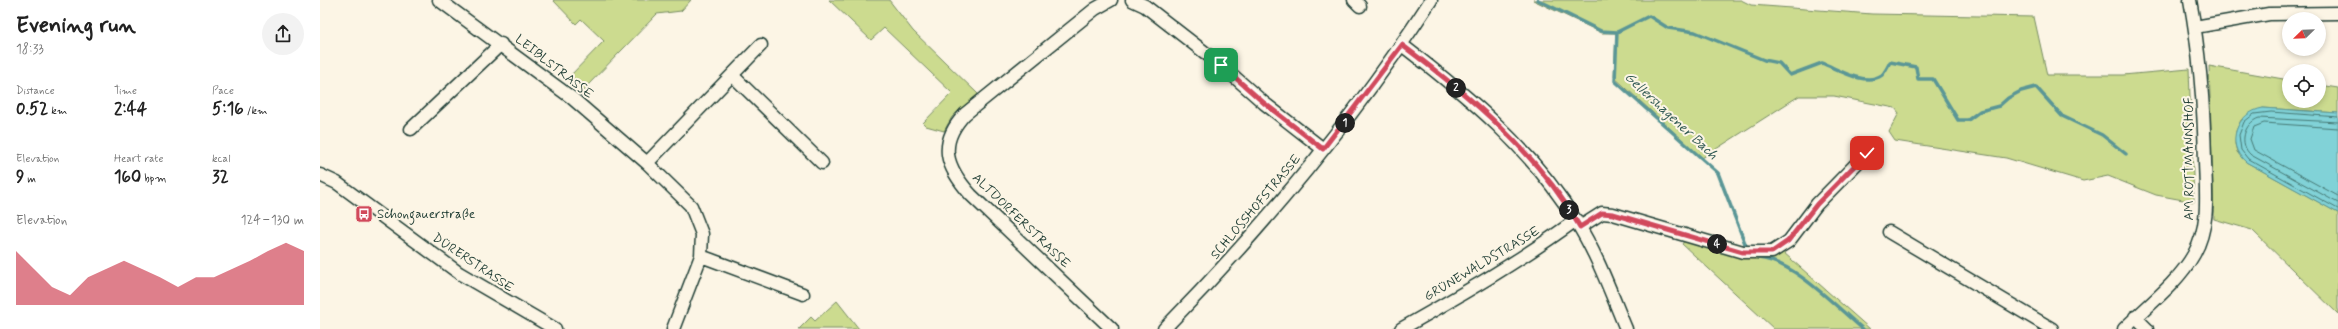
<!DOCTYPE html>
<html lang="en">
<head>
<meta charset="utf-8">
<style>
	body { margin:0; font-family:Mynerve,sans-serif; background:#f2f2f2; color:#222; height:100vh; display:flex; flex-direction:column; font-size:15px; white-space:nowrap }
	* { box-sizing:border-box; margin:0 }
	p { font-size:13px; color:#767676 }
	.icon { flex:none; width:22px; height:22px; fill:none; stroke:currentColor; stroke-width:2; stroke-linecap:round; stroke-linejoin:round }
	.map { position:relative; flex:1; overflow:hidden }
	.details { display:flex; flex-direction:column; background:#fff; width:320px }
	.details>* { flex:none }
	.needle { width:26px; rotate:247deg }
	.buttons { position:absolute; left:1962px; top:12px; display:grid; gap:8px }
	.buttons a { display:grid; place-items:center; width:44px; height:44px; border-radius:50%; background:#fff; box-shadow:0 2px 6px #0003; font-size:20px }
	.pin { position:absolute; display:grid; place-items:center; width:34px; height:34px; color:#fff; margin:-17px; border-radius:8px; box-shadow:0 2px 6px #0006 }
	.km { position:absolute; width:20px; height:20px; margin:-10px; border-radius:50%; background:#222; color:#fff; font-size:11px; line-height:20px; text-align:center }
	.round { display:grid; place-items:center; flex:none; width:42px; height:42px; border-radius:21px; background:#f2f2f2 }
	.overview { display:flex; align-items:center; justify-content:space-between; height:68px; padding:0 16px }
	h1 { font-size:22px; font-weight:800; line-height:30px }
	.metrics { display:grid; grid-template-columns:repeat(3,1fr); gap:6px; height:68px; padding:4px 16px }
	.metrics div { display:grid; align-content:center }
	.metrics b { font-size:17px; font-weight:800 }
	.metrics small { font-size:11px; font-weight:400 }
	.metrics p { font-size:11px }
	.chart { height:112px; padding:8px 16px }
	.chart p { display:flex; justify-content:space-between }
	.chart svg { width:100%; height:72px; margin-top:4px; fill:#d1495b; opacity:.7 }
	main { display:flex; flex:1; min-height:0 }
	.map>svg:first-child { display:block }
</style>
</head>
<body>
<main>
<section class="details">
<div class="overview"><div><h1>Evening run</h1><p>18:33</p></div><a class="round"><svg class="icon" aria-label="share" viewBox="0 0 24 24"><path d="M12 15V3M7 8l5-5 5 5M5 13v7h14v-7"/></svg></a></div>
<div class="metrics">
<div><p>Distance</p><b>0.52<small> km</small></b></div>
<div><p>Time</p><b>2:44</b></div>
<div><p>Pace</p><b>5:16<small> /km</small></b></div>
</div>
<div class="metrics">
<div><p>Elevation</p><b>9<small> m</small></b></div>
<div><p>Heart rate</p><b>160<small> bpm</small></b></div>
<div><p>kcal</p><b>32</b></div>
</div>
<div class="chart"><p><span>Elevation</span>124–130 m</p>
<svg viewBox="0 0 160 44" preserveAspectRatio="none"><path d="M0 44V11L10 22L20 33L30 38L40 27L50 22L60 17L70 22L80 27L90 33L100 27L110 27L120 22L130 17L140 11L150 6L160 11V44z"/></svg>
</div>
</section>
<div class="map">
<svg width="2018" height="329" viewBox="0 0 2018 329">
	<rect width="100%" height="100%" fill="#fcf5e5"/>
	<filter id="ink" filterUnits="userSpaceOnUse"><feTurbulence type="fractalNoise" baseFrequency=".025" numOctaves="2"/><feDisplacementMap in="SourceGraphic" scale="8" xChannelSelector="R" yChannelSelector="G"/><feConvolveMatrix kernelMatrix="1 2 1 2 8 2 1 2 1" color-interpolation-filters="sRGB"/></filter>
	<g filter="url(#ink)">
		<path fill="#ccdb8f" stroke="#768c62" d="M 233,0 L 371,0 L 361,11 L 337,14 L 266,87 L 264,93 L 247,79 L 284,41 L 261,19 L 256,24 Z
			M 509,0 L 569,0 L 593,31 L 658,94 L 632,117 L 624,131 L 606,126 L 603,123 L 632,93 L 564,28 L 551,40 Z
			M 1213,0 L 1421,0 L 1431,5 L 1552,14 L 1714,17 L 1727,75 L 1803,75 L 1869,69 L 1874,202 L 1836,195 L 1788,176 L 1763,181 L 1686,158 L 1575,141 L 1569,132 L 1579,113 L 1575,108 L 1514,96 L 1479,96 L 1382,158 L 1294,77 L 1296,33 L 1282,33 Z
			M 1889,66 L 1969,80 L 1969,101 L 1999,101 L 1999,85 L 2018,88 L 2018,113 L 1943,108 L 1921,120 L 1916,131 L 1915,144 L 1917,152 L 1926,162 L 2018,213 L 2018,314 L 1932,230 L 1894,219 Z
			M 1369,234 L 1424,247 L 1451,246 L 1463,252 L 1550,329 L 1454,329 L 1362,244 Z
			M 517,301 L 539,329 L 479,329 L 491,317 L 495,321 Z"/>
		<path fill="#81d2d7" stroke="#5a9696" d="M 1943,108 L 2018,113 L 2018,213 L 1926,162 C 1904,144 1917,112 1943,108 Z"/>
		<g fill="none" stroke-linecap="round" stroke-linejoin="round">
			<path stroke="#467975" stroke-width="1" d="M 2018,117 L 1951,112 L 1934,114 L 1924,122 L 1919,135 L 1921,150 L 1928,159 L 2018,209
				M 2018,122 L 1939,118 C 1924,123 1918,144 1931,155 L 2018,203
				M 2018,128 L 1944,123 L 1934,127 L 1930,139 L 1934,150 L 2018,196"/>
			<path stroke="#5a9696" stroke-width="3.5" d="M 1218,0 L 1281,31 L 1297,32 L 1295,81 L 1398,173 L 1426,246
				M 1297,32 L 1329,16 L 1348,28 L 1375,32 L 1444,60 L 1459,63 L 1470,75 L 1502,63 C 1518,69 1545,87 1562,75 C 1565,72 1568,66 1570,62 L 1596,67 L 1598,79 L 1613,79 L 1638,120 L 1648,120 L 1660,111 L 1679,106 L 1688,98 L 1701,91 L 1716,87 L 1742,116 L 1782,135 L 1806,154
				M 1438,258 C 1474,261 1515,306 1543,329"/>
			<defs>
				<path id="minor" d="M 119,0 L 252,98 L 327,163 L 371,206 L 382,234 L 381,256 L 353,329
					M 791,0 L 775,9 L 645,114 C 617,144 626,167 651,195 L 792,329
					M 812,0 L 825,6 L 901,65 L 944,103 L 1003,149
					M 1034,0 L 1040,6
					M 1875,27 L 1949,14 L 2018,13
					M 1082,45 C 1148,96 1212,149 1256,221 C 1277,254 1291,293 1306,329
					M 412,75 L 502,163
					M 91,129 L 181,44
					M 327,163 L 441,45
					M 0,175 L 17,183 L 139,273 L 235,329
					M 1260,227 L 1282,213 L 1293,214 L 1423,252 L 1452,252 L 1469,241 L 1497,204 L 1547,153
					M 1569,232 L 1732,329
					M 381,256 L 483,294
					M 1815,317 L 1827,329
					M 844,329 C 943,228 1034,119 1111,0
					M 1081,329 C 1141,295 1200,261 1256,220
					M 1804,329 C 1827,306 1858,283 1874,254 C 1890,226 1886,193 1885,162 C 1884,107 1880,54 1870,0"/>
			</defs>
			<use href="#minor" stroke="#1f3d34" stroke-width="15"/>
			<use href="#minor" stroke="#fcf5e5" stroke-width="12"/>
		</g>
	</g>
	<g fill="none" stroke-linecap="round" stroke-linejoin="round" filter="url(#ink)">
		<defs>
			<path id="route" d="M 901,65 L 944,103 L 1003,149 L 1082,45 C 1150,96 1217,152 1260,227 L 1282,213 L 1293,214 L 1423,252 L 1452,252 L 1468,241 L 1497,204 L 1547,153"/>
		</defs>
		<use href="#route" stroke="#fff" stroke-width="8"/>
		<use href="#route" stroke="#d1495b" stroke-width="5"/>
	</g>
	<defs>
		<symbol id="bus-square" viewBox="-11 -11 22 22"><rect x="-9" y="-9" width="18" height="18" rx="4" fill="#d1495b" stroke="#fcf5e5"/><path d="M-5-6H5V4H4V6H2V4H-2V6H-4V4H-5ZM-3.5-4V0h7V-4ZM-3.5 1.2v1.5H-2V1.2ZM2 1.2v1.5H3.5V1.2Z" fill="#fff"/></symbol>
	</defs>
	<g fill-rule="evenodd">
		<use href="#bus-square" x="34" y="204" width="20" height="20"/>
	</g>
	<g text-anchor="middle" dominant-baseline="central" stroke-width="4" stroke-linejoin="round" paint-order="stroke">
		<g font-size="13" fill="#1f3d34" stroke="#fcf5e5">
			<text transform="translate(234 67) rotate(38)">LEIBLSTRASSE</text>
			<text transform="translate(1869 159) rotate(-90)">AM ROTTMANNSHOF</text>
			<text transform="translate(936 207) rotate(-50)">SCHLOSSHOFSTRASSE</text>
			<text transform="translate(701 221) rotate(44)">ALTDORFERSTRASSE</text>
			<text transform="translate(153 263) rotate(34)">DÜRERSTRASSE</text>
			<text transform="translate(1162 264) rotate(-31)">GRÜNEWALDSTRASSE</text>
		</g>
		<g font-size="13" fill="#1f3d34" stroke="#fcf5e5" text-anchor="start">
			<text x="57" y="214">Schongauerstraße</text>
		</g>
		<g font-size="14" font-style="italic" fill="#335b55" stroke="#fcf5e5">
			<text transform="translate(1351 116) rotate(43)">Gellershagener Bach</text>
		</g>
	</g>
</svg>
<div class="buttons">
<a><svg class="needle" viewBox="-14 -14 28 28"><path d="M0-13l5 13h-10z" fill="#e53935"/><path d="M0 13l5-13h-10z" fill="#767676"/></svg></a>
<a><svg class="icon" aria-label="locate" viewBox="0 0 24 24"><circle cx="12" cy="12" r="6"/><path d="M12 2v4M12 18v4M2 12h4M18 12h4"/></svg></a>
</div>
<div class="pin" style="left:901px;top:65px;background:#1e9e55"><svg class="icon" aria-label="arrive" viewBox="0 0 24 24"><path d="M6 21V4h12l-3 4 3 4H6"/></svg></div>
<div class="pin" style="left:1547px;top:153px;background:#d93025"><svg class="icon" aria-label="check" viewBox="0 0 24 24"><path d="M5 12l5 5 9-10"/></svg></div>
<b class="km" style="left:1025px;top:123px">1</b>
<b class="km" style="left:1136px;top:88px">2</b>
<b class="km" style="left:1249px;top:210px">3</b>
<b class="km" style="left:1397px;top:244px">4</b>
</div>
</main>
</body>
</html>
